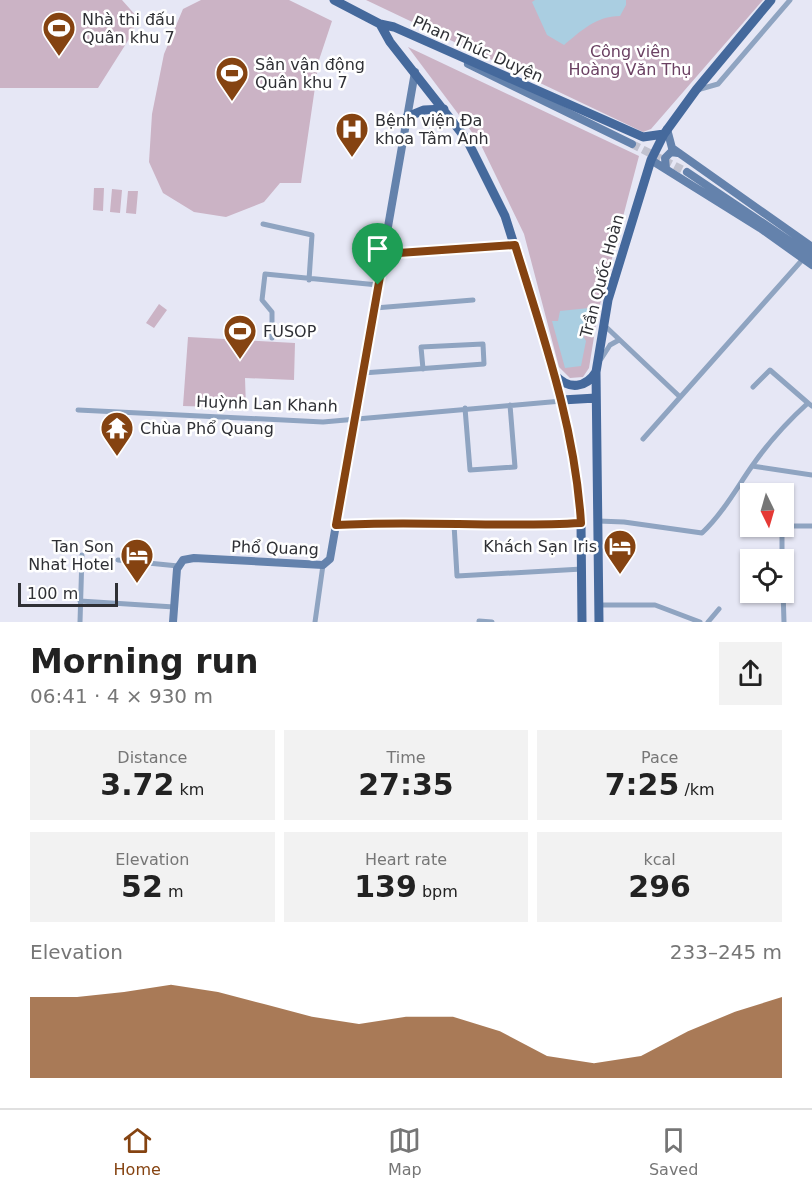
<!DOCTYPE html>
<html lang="en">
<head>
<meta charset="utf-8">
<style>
	body { margin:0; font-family:"DejaVu Sans",sans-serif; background:#f2f2f2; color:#222; height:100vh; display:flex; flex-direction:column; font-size:22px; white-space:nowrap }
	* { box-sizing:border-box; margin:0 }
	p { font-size:20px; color:#767676 }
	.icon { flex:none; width:33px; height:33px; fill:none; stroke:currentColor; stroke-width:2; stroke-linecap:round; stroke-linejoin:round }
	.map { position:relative; height:622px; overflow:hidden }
	.sheet { display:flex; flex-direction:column; background:#fff; flex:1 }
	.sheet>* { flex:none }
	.needle { width:39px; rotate:175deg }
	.buttons { position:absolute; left:740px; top:483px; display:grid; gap:12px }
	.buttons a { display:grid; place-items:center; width:54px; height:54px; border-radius:0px; background:#fff; box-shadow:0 2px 4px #0004; font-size:30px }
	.scale { position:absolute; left:18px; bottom:15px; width:100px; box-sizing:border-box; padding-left:6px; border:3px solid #2f3035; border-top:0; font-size:16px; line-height:21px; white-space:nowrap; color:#2f3035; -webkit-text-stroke:4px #fff; paint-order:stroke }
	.pin { position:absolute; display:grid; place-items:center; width:51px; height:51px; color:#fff; margin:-62px -26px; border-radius:50% 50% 50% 0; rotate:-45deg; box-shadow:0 0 6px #0007 }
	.pin .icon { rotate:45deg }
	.round { display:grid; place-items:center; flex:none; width:63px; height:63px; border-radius:0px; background:#f2f2f2 }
	.head { display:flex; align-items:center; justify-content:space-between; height:102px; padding:0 30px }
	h1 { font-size:33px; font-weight:700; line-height:45px }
	.metrics { display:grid; grid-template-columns:repeat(3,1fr); gap:9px; height:102px; padding:6px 30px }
	.metrics div { display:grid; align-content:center; border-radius:0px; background:#f2f2f2; text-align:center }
	.metrics b { font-size:30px; font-weight:700 }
	.metrics small { font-size:16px; font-weight:400 }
	.metrics p { font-size:16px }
	.chart { height:168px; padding:12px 30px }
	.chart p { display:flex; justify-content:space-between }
	.chart svg { width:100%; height:108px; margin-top:6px; fill:#854311; opacity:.7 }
	.dock { display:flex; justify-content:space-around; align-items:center; height:84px; border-top:2px solid #e0e0e0; background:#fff; font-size:16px; color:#767676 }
	.dock a { display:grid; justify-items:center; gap:3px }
	.dock .current { color:#854311 }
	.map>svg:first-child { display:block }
</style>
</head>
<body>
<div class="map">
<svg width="812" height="622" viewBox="0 0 812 622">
	<rect width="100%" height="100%" fill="#e6e7f5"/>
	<path fill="#cbb3c5" d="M 0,0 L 122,0 L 138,18 L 129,39 L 98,88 L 0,88 Z
		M 201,0 L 289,0 L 332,21 L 319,60 L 301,183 L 280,183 L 264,202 L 226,217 L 194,212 L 163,193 L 149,162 L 152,114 L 164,54 L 183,9 Z
		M 366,0 L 763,0 L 651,129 L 643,132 Z
		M 408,47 L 639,156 L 598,312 L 589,368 L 583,377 L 570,378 L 559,367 L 524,234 L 480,143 Z
		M 94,188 L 104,188 L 103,211 L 93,210 Z
		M 112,189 L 122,190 L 120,213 L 110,212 Z
		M 128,191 L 138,191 L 136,214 L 126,213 Z
		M 159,304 L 167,310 L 154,328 L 146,323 Z
		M 188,337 L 295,343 L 294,380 L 245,378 L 246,408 L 183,406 Z"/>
	<path fill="#aacee1" d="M 535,0 L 626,0 L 626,5 L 620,16 C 596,16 581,31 564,45 L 547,35 L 532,2 Z
		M 589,308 L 583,336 L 586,341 L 581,366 L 565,368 L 552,321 L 558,321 L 560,311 Z"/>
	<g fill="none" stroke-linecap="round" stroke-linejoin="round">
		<path stroke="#c1c2cf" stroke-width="8" stroke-dasharray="8 4" stroke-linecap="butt" d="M 632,144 L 687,172"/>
		<path stroke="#8fa4c1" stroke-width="5" d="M 697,90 L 718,84 L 790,0
			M 263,224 L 312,235 L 309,280
			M 384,254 L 515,245
			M 375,308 L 473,300
			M 604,325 L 679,396
			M 272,338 L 272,312 L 262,300 L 265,274 L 378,285
			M 601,359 L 610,345 L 619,340
			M 363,373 L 484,364 L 483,344 L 421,347 L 423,369
			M 753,387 L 770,370 L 808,403
			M 465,408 L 470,470 L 515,467 L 510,405
			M 78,410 L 323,422 L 562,401
			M 643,439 L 803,259
			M 752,466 L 812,475
			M 598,521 L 624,522 L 702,533 C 723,513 736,489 752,466 C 768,443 787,422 808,403 L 812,406
			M 454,524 L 581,523
			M 336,525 L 394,521 L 454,524 L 457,576 L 582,569
			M 782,526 L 782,560
			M 783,526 L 812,526
			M 118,560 L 178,566
			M 783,590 L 784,622
			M 80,601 L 174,607
			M 599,605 L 655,605 L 700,622
			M 479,621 L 492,622
			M 80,622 L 82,555
			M 315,622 L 323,565
			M 708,622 L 719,609"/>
		<path stroke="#6482ac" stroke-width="8" d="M 468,64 L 632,144
			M 667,129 L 672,148 L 812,247
			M 651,160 L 760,228 L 812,265
			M 666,169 L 665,158 L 671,152 L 678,153
			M 687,172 L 812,256
			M 173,622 L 177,569 L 183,560 L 194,558 L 323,565 L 330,559 L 415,72"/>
		<path stroke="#45699c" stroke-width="9" d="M 334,0 L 380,24 L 390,42 L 467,140 L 505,216 L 555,374 L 574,459 L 581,523 L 582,622
			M 380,24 L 394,27 L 643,137 L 664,134
			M 407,117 L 424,110 L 444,109
			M 556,376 C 569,390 586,388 596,372
			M 562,400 L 596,398
			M 599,622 L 596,372 L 608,300 L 651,160 L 664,134 L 696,90 L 771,0"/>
	</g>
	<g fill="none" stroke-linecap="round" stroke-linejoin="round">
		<defs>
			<path id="route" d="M 515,245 C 543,336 575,426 581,523 C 499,528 418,520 336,525 L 384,254 Z"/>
		</defs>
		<use href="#route" stroke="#fff" stroke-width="12"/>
		<use href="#route" stroke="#854311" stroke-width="8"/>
	</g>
	<defs>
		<symbol id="stadium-pin" viewBox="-11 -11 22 30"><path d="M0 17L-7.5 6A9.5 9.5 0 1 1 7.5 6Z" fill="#854311" stroke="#fff"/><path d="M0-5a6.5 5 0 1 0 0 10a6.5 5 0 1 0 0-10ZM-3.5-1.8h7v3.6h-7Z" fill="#fff"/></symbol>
		<symbol id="hospital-pin" viewBox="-11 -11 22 30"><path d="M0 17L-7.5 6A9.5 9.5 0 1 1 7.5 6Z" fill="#854311" stroke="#fff"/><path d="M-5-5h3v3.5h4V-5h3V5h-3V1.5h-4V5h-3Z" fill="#fff"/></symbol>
		<symbol id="temple-pin" viewBox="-11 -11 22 30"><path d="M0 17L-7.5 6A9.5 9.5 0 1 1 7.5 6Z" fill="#854311" stroke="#fff"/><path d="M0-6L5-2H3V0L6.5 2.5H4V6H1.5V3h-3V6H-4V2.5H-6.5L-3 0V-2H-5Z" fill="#fff"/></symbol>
		<symbol id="hotel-pin" viewBox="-11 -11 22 30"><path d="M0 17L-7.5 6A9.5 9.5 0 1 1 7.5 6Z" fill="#854311" stroke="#fff"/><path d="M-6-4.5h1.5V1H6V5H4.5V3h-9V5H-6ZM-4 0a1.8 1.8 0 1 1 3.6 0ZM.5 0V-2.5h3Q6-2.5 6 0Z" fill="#fff"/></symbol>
	</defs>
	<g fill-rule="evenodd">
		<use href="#stadium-pin" x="40" y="9" width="38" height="52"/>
		<use href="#stadium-pin" x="213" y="54" width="38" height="52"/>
		<use href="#hospital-pin" x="333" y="110" width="38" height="52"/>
		<use href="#stadium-pin" x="221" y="312" width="38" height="52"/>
		<use href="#temple-pin" x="98" y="409" width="38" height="52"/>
		<use href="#hotel-pin" x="601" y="527" width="38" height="52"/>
		<use href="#hotel-pin" x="118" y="536" width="38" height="52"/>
	</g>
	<g text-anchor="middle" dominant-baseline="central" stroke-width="5" stroke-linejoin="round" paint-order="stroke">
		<g font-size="16" fill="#2f3035" stroke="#fff" text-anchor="start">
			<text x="82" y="19">Nhà thi đấu<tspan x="82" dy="18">Quân khu 7</tspan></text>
			<text x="255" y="64">Sân vận động<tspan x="255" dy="18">Quân khu 7</tspan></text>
			<text x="375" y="120">Bệnh viện Đa<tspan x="375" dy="18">khoa Tâm Anh</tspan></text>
			<text x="263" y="331">FUSOP</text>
			<text x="140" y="428">Chùa Phổ Quang</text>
			<text x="114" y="546" text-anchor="end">Tan Son<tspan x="114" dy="18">Nhat Hotel</tspan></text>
			<text x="597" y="546" text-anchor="end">Khách Sạn Iris</text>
		</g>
		<g font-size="16" fill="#2f3035" stroke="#fff">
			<text transform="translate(478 49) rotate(24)">Phan Thúc Duyện</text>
			<text transform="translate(602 276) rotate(-75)">Trần Quốc Hoàn</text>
			<text transform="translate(267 404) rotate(2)">Huỳnh Lan Khanh</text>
			<text transform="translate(275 548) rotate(2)">Phổ Quang</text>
		</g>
		<g font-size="16" fill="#6b4163" stroke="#fff">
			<text x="630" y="51">Công viên<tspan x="630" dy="18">Hoàng Văn Thụ</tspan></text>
		</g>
	</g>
</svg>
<div class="buttons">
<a><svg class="needle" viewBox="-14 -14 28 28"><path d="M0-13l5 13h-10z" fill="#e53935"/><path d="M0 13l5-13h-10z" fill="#767676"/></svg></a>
<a><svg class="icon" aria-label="locate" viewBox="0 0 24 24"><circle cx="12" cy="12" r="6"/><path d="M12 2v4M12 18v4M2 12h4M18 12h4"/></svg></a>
</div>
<div class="scale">100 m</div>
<div class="pin" style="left:378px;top:285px;background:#1e9e55"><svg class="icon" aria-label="arrive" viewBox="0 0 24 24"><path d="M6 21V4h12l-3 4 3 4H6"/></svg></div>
</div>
<section class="sheet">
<div class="head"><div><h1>Morning run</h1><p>06:41 · 4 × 930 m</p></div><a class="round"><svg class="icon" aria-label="share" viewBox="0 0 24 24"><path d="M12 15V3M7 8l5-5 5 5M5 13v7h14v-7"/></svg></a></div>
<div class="metrics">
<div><p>Distance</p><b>3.72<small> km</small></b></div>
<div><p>Time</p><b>27:35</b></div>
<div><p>Pace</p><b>7:25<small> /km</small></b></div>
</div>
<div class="metrics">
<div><p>Elevation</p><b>52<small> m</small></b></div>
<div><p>Heart rate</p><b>139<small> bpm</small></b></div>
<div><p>kcal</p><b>296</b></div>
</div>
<div class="chart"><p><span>Elevation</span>233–245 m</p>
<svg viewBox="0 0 160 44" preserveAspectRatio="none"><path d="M0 44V11L10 11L20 9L30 6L40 9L50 14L60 19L70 22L80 19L90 19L100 25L110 35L120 38L130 35L140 25L150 17L160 11V44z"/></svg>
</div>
</section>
<nav class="dock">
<a class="current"><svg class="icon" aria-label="home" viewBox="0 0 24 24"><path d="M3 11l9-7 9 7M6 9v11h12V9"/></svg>Home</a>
<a><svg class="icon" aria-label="map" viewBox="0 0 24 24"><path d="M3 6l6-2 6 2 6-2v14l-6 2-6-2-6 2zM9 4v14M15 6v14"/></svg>Map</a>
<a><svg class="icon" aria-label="saved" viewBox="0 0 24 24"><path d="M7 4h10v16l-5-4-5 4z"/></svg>Saved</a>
</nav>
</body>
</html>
